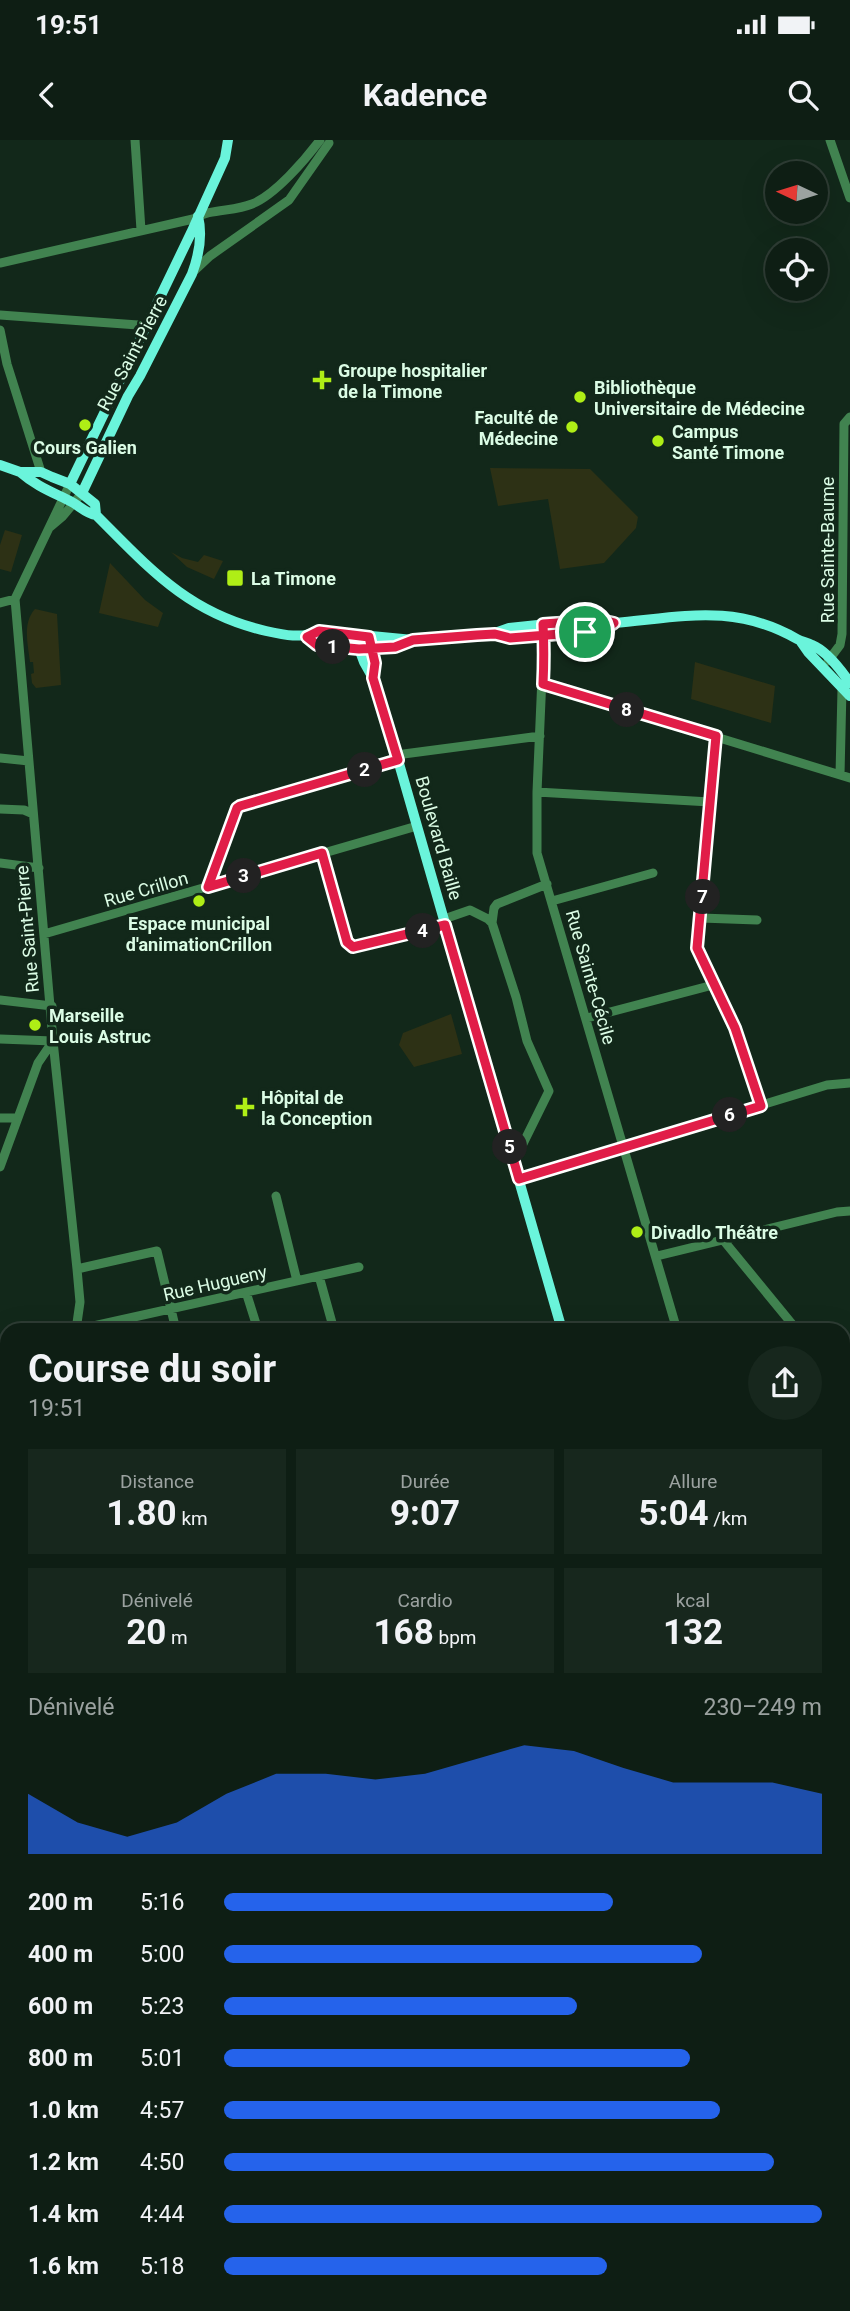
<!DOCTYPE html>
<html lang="fr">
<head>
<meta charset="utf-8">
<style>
	body { margin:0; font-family:Roboto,sans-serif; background:#17271d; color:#f1f3f6; height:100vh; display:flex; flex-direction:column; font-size:26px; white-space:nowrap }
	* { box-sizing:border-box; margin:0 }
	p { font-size:23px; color:#9ba2a0 }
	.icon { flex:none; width:38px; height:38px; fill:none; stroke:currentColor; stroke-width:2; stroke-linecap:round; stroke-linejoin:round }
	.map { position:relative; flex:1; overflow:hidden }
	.side { position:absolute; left:0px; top:1183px; width:850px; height:989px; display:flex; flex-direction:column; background:#0e1e14; border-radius:21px 21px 0 0; box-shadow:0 7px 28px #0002,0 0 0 2px #2e3c34 }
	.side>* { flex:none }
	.needle { width:46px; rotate:274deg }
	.fabs { position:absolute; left:765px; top:21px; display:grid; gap:14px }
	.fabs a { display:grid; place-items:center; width:63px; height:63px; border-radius:50%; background:#0e1e14; box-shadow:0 7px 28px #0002,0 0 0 2px #2e3c34; font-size:35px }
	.pin { position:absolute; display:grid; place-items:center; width:60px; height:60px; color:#fff; margin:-30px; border:4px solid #fff; border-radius:50%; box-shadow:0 2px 7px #0007 }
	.km { position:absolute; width:35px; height:35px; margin:-18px; border-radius:50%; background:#222; color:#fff; font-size:19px; line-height:35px; text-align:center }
	.round { display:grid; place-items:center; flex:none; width:74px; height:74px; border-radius:37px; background:#17271d }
	.headline { display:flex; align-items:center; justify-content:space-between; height:119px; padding:0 28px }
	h1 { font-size:38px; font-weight:700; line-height:52px }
	.stats { display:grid; grid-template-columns:repeat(3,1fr); gap:10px; height:119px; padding:7px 28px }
	.stats div { display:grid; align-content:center; border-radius:0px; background:#17271d; text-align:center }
	.stats b { font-size:35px; font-weight:700 }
	.stats small { font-size:19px; font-weight:400 }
	.stats p { font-size:19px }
	.chart { height:196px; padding:14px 28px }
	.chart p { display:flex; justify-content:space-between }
	.chart svg { width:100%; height:126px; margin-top:7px; fill:#2563eb; opacity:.7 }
	ul { padding:0 28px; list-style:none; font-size:23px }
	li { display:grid; grid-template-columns:112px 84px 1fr; align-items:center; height:52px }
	li i { height:18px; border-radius:9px; background:#2563eb }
	.status { display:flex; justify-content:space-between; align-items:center; height:49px; padding:0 35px; background:#0e1e14; direction:ltr }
	.status svg { height:19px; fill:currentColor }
	header { display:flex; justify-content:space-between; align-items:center; height:91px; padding:0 28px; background:#0e1e14; font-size:32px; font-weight:700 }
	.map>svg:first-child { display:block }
</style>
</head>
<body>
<div class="status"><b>19:51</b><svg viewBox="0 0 49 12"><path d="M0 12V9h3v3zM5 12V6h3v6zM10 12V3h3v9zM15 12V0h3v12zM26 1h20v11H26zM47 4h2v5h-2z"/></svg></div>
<header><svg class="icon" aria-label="back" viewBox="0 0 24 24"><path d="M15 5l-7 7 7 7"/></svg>Kadence<svg class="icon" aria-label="search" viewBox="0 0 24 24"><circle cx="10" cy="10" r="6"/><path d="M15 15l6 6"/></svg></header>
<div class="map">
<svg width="850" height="2171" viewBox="0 0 850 2171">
	<rect width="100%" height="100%" fill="#12281a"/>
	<path fill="#2d3115" d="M 490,328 L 590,329 L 638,377 L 636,388 L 604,423 L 560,429 L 548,359 L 498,366 Z
		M 5,390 L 22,395 L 11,432 L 0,429 L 0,405 Z
		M 171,412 L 182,418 L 198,422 L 204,415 L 223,421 L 214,439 L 187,427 Z
		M 110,423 L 145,460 L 163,473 L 158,487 L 99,473 Z
		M 35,469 L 57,474 L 61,545 L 36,548 L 32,543 L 31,534 L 34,533 L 33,522 L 30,522 C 28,505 22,483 35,469 Z
		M 695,522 L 775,546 L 771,583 L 691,559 Z
		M 451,874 L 462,914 L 414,927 L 399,905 L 403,893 Z"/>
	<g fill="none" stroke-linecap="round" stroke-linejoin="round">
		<path stroke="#418350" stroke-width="9" d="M 135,0 L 141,90
			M 830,0 L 850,58
			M 0,123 L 193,79 C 211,68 233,72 252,64 C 275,55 305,20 320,0
			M 193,132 L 210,116 L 289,60 L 329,3
			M 0,175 L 138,185 L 146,188
			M 0,190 L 7,224 L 41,332
			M 70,344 L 15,459 L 53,901 L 77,1129 L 80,1162 L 76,1190
			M 50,387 L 63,376 L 82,353
			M 0,463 L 15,459
			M 544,491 L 537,652 L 537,713 L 677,1190
			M 828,521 L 840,505 L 842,494 L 844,284 L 850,277
			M 543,544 L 850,638
			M 716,596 L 697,808 L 735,888 L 761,966
			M 396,615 L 540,596
			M 0,618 L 29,621
			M 840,635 L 842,549
			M 537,652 L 710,662
			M 0,669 L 24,670 L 31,673
			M 322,713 L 347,802 L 353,807 L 445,785
			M 0,723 L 39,728
			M 208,747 L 238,668 L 240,666 L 398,620
			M 552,761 L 653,733
			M 701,778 L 757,780
			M 444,779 L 470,770 L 488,779 L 492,783
			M 44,794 L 417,686
			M 0,860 L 52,866
			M 587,878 L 713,845
			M 0,899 L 53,901
			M 0,978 L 17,978
			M 514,1022 L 549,951 L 527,901 L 516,857 L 492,783 L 494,768 L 497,764 L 547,744
			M 0,1027 L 38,923 L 53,901
			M 519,1039 L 827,945 L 850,943
			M 276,1056 L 297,1141
			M 724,1101 L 797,1190
			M 657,1116 L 837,1072 L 850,1071
			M 77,1129 L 157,1111 L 176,1190
			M 319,1136 L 334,1190
			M 246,1152 L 258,1190
			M 77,1187 L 89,1187 L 359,1127
			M 0,1214 L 7,1217
			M 844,1253 L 850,1247
			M 0,1308 L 7,1298
			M 844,1414 L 850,1416
			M 844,1443 L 850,1433
			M 844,1513 L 850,1509
			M 844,1537 L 850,1540
			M 0,1599 L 7,1600
			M 844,1623 L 850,1625
			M 0,1680 L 7,1618
			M 844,1726 L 850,1709
			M 0,1758 L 7,1758
			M 844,1758 L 850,1761
			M 0,1835 L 7,1836
			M 844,1864 L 850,1866
			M 0,1915 L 7,1915
			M 844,1982 L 850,1995
			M 0,2004 L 7,2007
			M 844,2092 L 850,2086
			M 0,2121 L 7,2113
			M 117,2165 L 117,2171
			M 200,2165 L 202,2171
			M 346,2165 L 348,2171
			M 419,2165 L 420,2171
			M 550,2165 L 553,2171
			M 668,2165 L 669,2171
			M 677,2171 L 691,2165
			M 785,2171 L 792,2165"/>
		<path stroke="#6af4db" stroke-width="10" d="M 0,325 L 20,332 L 41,332 L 52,337 L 70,344 L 95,364 L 96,375
			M 20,332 C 36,346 52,352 70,361 C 80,366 85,373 96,375 C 150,429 188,473 266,491 C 284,495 302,499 319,491 L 413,500 L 495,493 L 509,488 L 557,483 L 602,480 L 614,483 C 683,477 734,463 797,499 C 802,502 807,502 812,505 C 827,511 841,530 850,543
			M 70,344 L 191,93 L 225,18 L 228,0
			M 82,353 L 128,256 L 140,236 L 192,134 C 199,115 203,96 198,76
			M 495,493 L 510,498 L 544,495 L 603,490 L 614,483
			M 354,495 L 364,522 L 373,538 L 398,620 L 562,1190
			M 307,497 L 317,505 L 359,509 L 395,507 L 411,501
			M 801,502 L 808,512 L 850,556
			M 370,503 L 375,523 L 373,538
			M 844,1907 L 850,1890
			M 844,2159 L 850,2167
			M 308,2171 L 329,2165"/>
	</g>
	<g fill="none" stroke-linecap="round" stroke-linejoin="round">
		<defs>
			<path id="route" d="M 585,492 L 510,498 L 495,494 L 477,495 L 413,500 L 395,507 L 359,509 L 317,505 L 307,497 L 319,491 L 369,497 L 375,523 L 373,538 L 398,620 L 240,666 L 237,668 L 208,747 L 322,713 L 347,802 L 353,807 L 445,785 L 519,1039 L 761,966 L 735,888 L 697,808 L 716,596 L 543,544 C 544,524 544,504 543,484 L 601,480 L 614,483 L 603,490 L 585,492"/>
		</defs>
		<use href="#route" stroke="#fff" stroke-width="14"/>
		<use href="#route" stroke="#e11d48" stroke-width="9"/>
	</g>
	<g fill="#afee16" stroke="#12281a" stroke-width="2.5">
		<path d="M318.5 229.5h7v7h7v7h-7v7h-7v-7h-7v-7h7z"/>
		<circle cx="580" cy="257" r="7"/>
		<circle cx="85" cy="285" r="7"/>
		<circle cx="572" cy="287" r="7"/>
		<circle cx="658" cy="301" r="7"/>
		<rect x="226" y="429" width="18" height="18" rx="3.5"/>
		<circle cx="199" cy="761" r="7"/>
		<circle cx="35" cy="885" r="7"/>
		<path d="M241.5 956.5h7v7h7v7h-7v7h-7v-7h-7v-7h7z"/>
		<circle cx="637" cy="1092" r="7"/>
	</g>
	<g text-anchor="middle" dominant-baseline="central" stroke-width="7" stroke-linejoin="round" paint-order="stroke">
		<g font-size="18" fill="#dbfce5" stroke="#12281a">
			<text transform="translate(132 213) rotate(-62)">Rue Saint-Pierre</text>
			<text transform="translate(827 410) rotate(-90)">Rue Sainte-Baume</text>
			<text transform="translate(439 698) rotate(74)">Boulevard Baille</text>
			<text transform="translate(146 749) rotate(-16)">Rue Crillon</text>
			<text transform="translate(27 789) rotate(-95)">Rue Saint-Pierre</text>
			<text transform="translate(591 837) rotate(74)">Rue Sainte-Cécile</text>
			<text transform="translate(215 1143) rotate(-13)">Rue Hugueny</text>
		</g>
		<g font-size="18" font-weight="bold" fill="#dbfce5" stroke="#12281a" text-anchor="start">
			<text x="338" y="230">Groupe hospitalier<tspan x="338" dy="21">de la Timone</tspan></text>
			<text x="594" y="247">Bibliothèque<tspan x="594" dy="21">Universitaire de Médecine</tspan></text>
			<text x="558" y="277" text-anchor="end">Faculté de<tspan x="558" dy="21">Médecine</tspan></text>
			<text x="672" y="291">Campus<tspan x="672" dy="21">Santé Timone</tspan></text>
			<text x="85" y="307" text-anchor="middle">Cours Galien</text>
			<text x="251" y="438">La Timone</text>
			<text x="199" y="783" text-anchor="middle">Espace municipal<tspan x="199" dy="21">d'animationCrillon</tspan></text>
			<text x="49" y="875">Marseille<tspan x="49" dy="21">Louis Astruc</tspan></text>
			<text x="261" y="957">Hôpital de<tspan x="261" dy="21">la Conception</tspan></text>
			<text x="651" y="1092">Divadlo Théâtre</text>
		</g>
	</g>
</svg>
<div class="fabs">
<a><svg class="needle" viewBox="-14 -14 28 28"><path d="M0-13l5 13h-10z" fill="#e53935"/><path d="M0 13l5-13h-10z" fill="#9ba2a0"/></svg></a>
<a><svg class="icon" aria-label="locate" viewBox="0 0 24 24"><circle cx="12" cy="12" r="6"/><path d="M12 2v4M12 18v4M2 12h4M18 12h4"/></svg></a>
</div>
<div class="pin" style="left:585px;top:492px;background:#1e9e55"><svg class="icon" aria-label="arrive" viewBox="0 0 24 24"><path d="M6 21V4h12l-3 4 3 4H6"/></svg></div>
<b class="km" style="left:333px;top:507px">1</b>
<b class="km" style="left:365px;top:630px">2</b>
<b class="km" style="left:244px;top:736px">3</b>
<b class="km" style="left:423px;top:791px">4</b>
<b class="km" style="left:510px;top:1007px">5</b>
<b class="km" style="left:730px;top:975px">6</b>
<b class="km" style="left:703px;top:757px">7</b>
<b class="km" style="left:627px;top:570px">8</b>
<section class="side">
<div class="headline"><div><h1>Course du soir</h1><p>19:51</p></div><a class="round"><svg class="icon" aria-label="share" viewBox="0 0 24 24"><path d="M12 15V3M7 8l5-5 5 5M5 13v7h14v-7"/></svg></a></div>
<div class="stats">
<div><p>Distance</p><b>1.80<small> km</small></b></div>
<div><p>Durée</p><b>9:07</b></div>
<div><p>Allure</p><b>5:04<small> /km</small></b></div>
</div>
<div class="stats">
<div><p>Dénivelé</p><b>20<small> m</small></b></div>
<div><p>Cardio</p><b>168<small> bpm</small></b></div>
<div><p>kcal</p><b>132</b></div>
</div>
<div class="chart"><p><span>Dénivelé</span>230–249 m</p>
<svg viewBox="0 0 160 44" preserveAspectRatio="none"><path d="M0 44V23L10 33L20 38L30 33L40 23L50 16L60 16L70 18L80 16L90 11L100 6L110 8L120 14L130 19L140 19L150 19L160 23V44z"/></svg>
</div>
<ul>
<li><b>200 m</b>5:16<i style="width:65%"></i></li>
<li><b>400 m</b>5:00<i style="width:80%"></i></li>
<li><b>600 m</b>5:23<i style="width:59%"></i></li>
<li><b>800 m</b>5:01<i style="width:78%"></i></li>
<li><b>1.0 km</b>4:57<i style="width:83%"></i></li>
<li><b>1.2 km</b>4:50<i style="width:92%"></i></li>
<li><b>1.4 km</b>4:44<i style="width:100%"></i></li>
<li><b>1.6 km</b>5:18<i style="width:64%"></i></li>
</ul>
</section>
</div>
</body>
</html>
